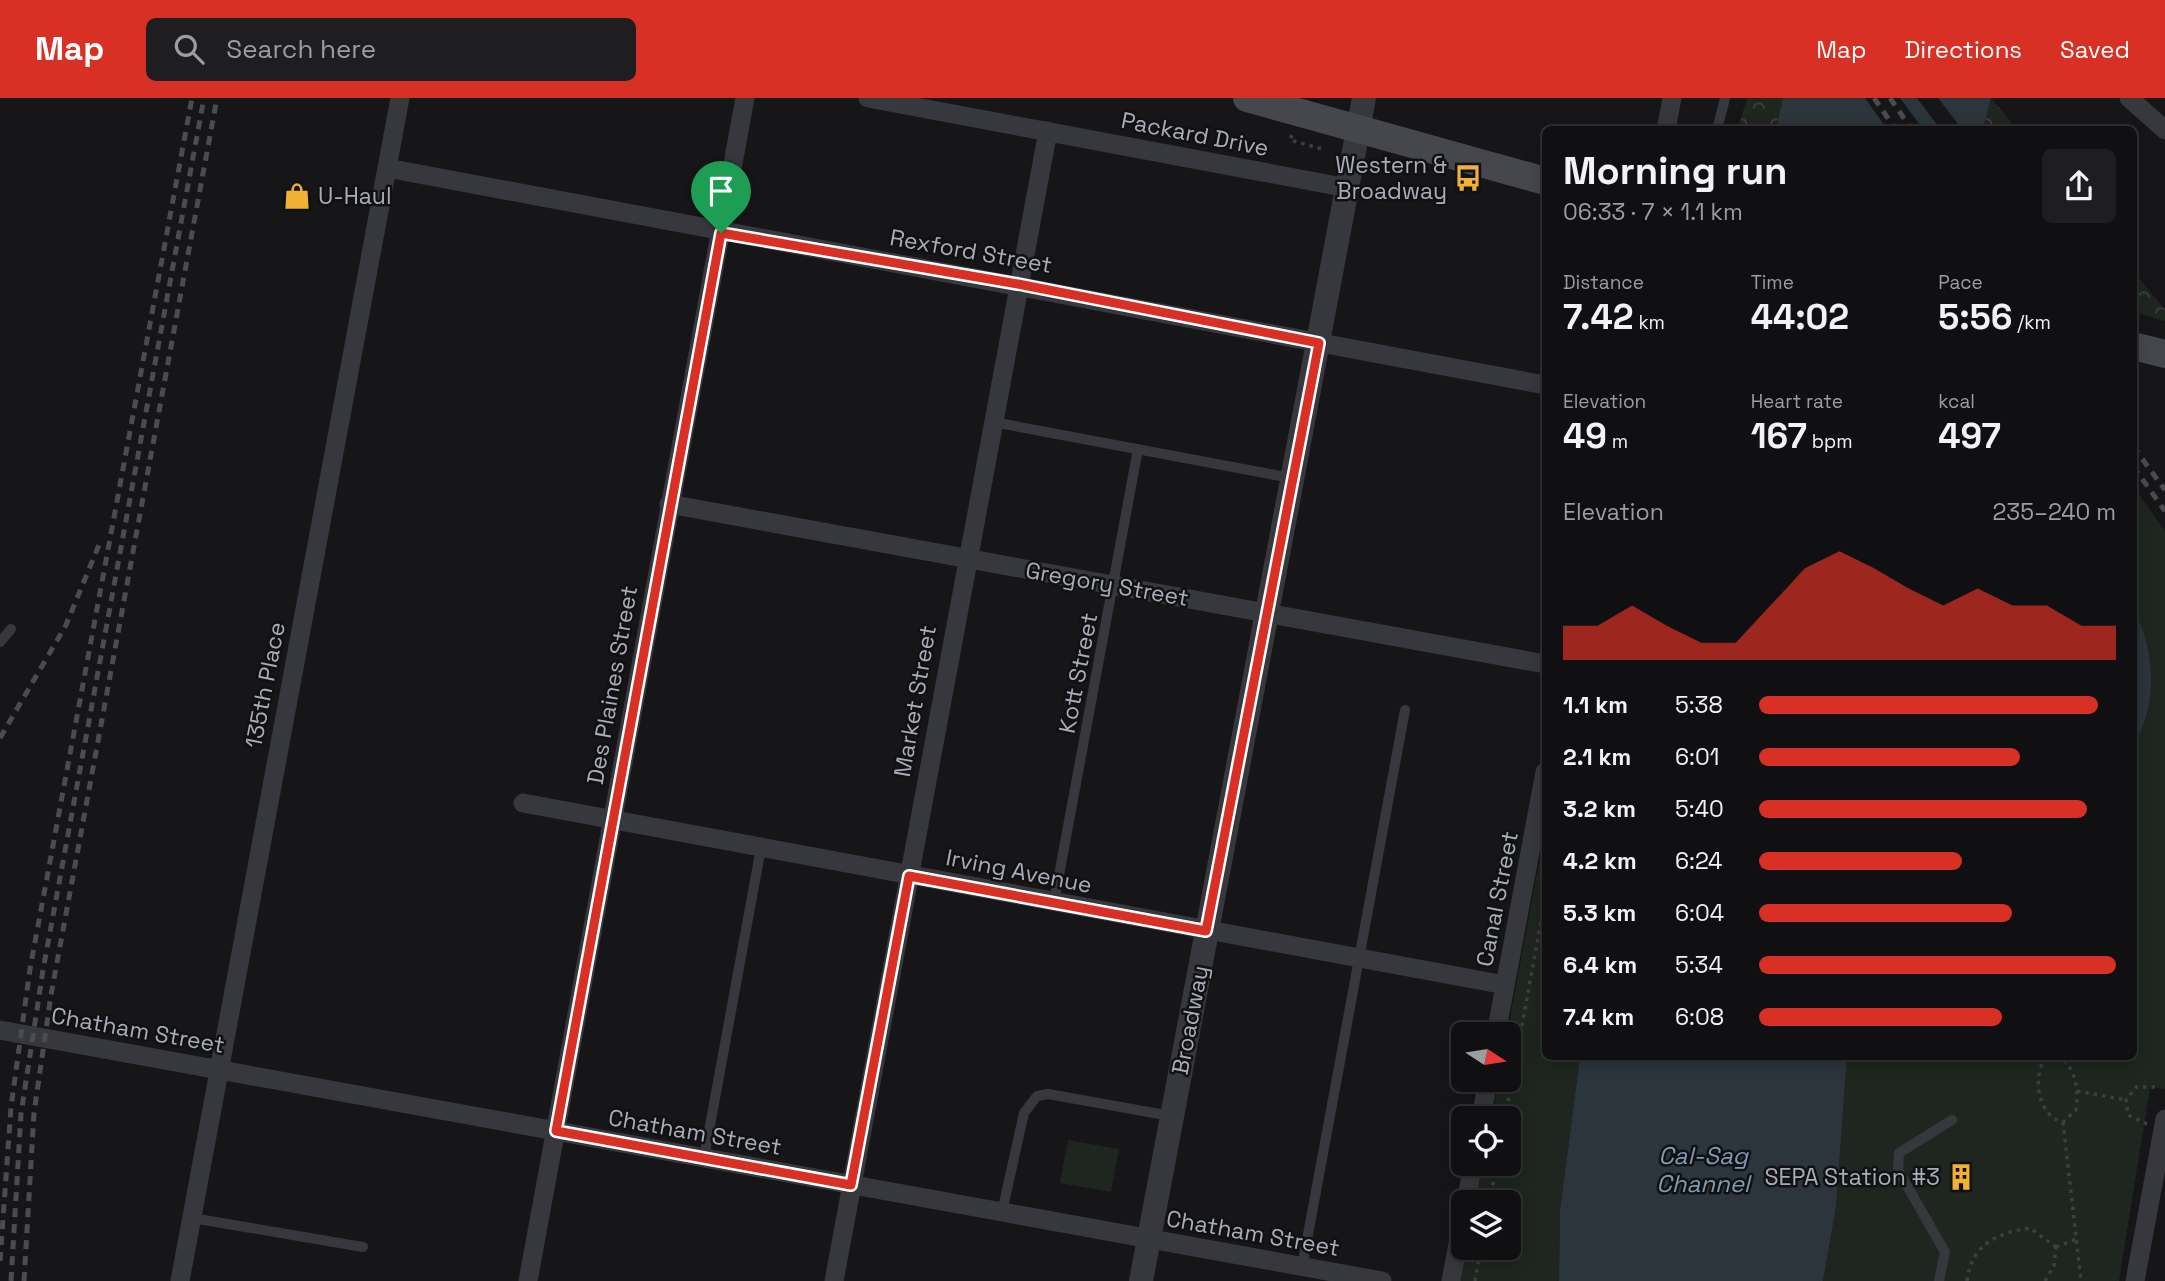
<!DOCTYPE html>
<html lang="en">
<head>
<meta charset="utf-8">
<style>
	body { margin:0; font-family:"Space Grotesk",sans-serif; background:#1e1e20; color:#f1f3f6; height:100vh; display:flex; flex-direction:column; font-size:26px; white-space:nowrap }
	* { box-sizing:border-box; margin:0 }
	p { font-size:23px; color:#9c9d9f }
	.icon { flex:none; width:38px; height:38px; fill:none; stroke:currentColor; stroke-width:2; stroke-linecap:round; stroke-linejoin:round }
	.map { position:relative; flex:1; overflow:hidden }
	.side { position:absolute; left:1542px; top:28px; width:595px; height:934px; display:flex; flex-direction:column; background:#101012; border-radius:10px; box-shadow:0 4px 18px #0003,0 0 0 2px #303032 }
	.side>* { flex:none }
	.needle { width:46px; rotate:102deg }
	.controls { position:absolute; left:1451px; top:924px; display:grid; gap:14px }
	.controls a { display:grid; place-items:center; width:70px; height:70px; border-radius:10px; background:#101012; box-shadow:0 4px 18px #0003,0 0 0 2px #303032; font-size:35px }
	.pin { position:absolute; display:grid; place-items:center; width:60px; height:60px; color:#fff; margin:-72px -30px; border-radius:50% 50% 50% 0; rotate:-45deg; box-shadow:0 0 7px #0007 }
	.pin .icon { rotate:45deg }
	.round { display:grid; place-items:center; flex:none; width:74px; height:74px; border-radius:10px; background:#1e1e20 }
	.summary { display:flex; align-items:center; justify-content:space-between; height:119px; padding:0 21px }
	h1 { font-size:38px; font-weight:700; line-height:52px }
	.figures { display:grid; grid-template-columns:repeat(3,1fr); gap:10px; height:119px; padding:7px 21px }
	.figures div { display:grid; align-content:center }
	.figures b { font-size:35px; font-weight:700 }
	.figures small { font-size:19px; font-weight:400 }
	.figures p { font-size:19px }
	.chart { height:196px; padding:14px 21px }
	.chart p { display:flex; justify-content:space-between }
	.chart svg { width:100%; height:126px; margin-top:7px; fill:#d93025; opacity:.7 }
	ul { padding:0 21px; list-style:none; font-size:23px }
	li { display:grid; grid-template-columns:112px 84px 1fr; align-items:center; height:52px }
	li i { height:18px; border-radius:9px; background:#d93025 }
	header { display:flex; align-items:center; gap:42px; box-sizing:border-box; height:98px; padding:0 35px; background:#d93025; color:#fff }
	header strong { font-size:33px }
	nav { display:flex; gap:38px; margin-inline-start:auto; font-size:24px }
	.search { width:490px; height:63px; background:#1e1e20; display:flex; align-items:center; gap:18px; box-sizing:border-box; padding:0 24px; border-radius:10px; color:#9c9d9f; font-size:26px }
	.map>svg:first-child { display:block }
</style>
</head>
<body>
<header>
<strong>Map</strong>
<div class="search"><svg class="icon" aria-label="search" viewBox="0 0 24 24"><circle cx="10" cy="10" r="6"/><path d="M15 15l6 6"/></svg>Search here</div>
<nav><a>Map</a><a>Directions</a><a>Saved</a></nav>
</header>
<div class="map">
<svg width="2165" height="1183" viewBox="0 0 2165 1183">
	<defs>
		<pattern id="forest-crowns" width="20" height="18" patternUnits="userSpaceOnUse" patternTransform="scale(1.75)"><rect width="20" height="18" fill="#1e261f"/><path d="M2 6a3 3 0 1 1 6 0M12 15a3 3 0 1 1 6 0" fill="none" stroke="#3c433d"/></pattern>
	</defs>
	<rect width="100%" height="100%" fill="#161618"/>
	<path fill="#1e261f" d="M 2133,388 L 2165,433 L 2165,991 L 2150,989 L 2119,1183 L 1823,1183 L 1836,1109 L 1847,959 L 2133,959 Z
		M 1545,733 L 1545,959 L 1580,959 L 1560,1112 L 1559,1183 L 1461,1183 L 1467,1150 L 1508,1150 L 1508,1104 L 1476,1104 L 1483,1066 L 1508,1066 L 1508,1020 L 1491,1020 L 1499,982 L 1508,982 L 1507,936 Z
		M 1068,1042 L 1119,1051 L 1111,1094 L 1060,1085 Z"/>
	<path fill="url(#forest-crowns)" d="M 1747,0 L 1783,0 L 1776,31 L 1738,31 Z
		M 1991,0 L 2017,31 L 1983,32 Z
		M 2133,173 L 2165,212 L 2165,223 L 2133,214 Z"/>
	<path fill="#2c353c" d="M 1783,0 L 1991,0 L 1983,31 L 1776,32 Z
		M 2133,510 C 2156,553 2158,606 2133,649 L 2133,598 L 2136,598 Z
		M 1580,959 L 1847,959 L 1836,1109 L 1823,1183 L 1559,1183 L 1560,1112 Z"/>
	<path fill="#161618" d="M 1865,0 L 1900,0 L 1923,31 L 1887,31 Z
		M 1917,0 L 1938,0 L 1962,31 L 1940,31 Z"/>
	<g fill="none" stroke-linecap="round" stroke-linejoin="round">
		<path stroke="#3d3f44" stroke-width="3.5" stroke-dasharray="3.5 5" stroke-linecap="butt" d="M 1292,37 L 1290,42 L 1322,51
			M 2046,959 C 2032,978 2037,1018 2063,1024 L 2076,1012 C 2078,991 2077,976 2062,959
			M 2077,993 L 2126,1002
			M 1505,1020 L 1545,802
			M 2063,1024 L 2081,1183
			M 2147,1026 L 2128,1017 L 2126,1002 L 2136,989 L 2157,989
			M 1489,1104 L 1497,1066
			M 2056,1149 L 2076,1141
			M 1475,1183 L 1481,1150
			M 1967,1183 C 1971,1146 1998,1135 2030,1130 L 2056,1149
			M 2045,1183 L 2054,1168 L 2056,1149"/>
		<path stroke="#37383d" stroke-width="10" d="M 1717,32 L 1725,0
			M 993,324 L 1291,380
			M 0,544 L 11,531
			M 1054,804 L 1138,351
			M 704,1060 L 761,750
			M 1002,1114 L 1024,1015 L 1037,998 L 1048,996 L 1171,1018
			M 192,1120 L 363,1149
			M 1302,1169 L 1405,612
			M 1939,1183 L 1945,1154 L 1898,1072 L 1899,1055 L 1952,1022"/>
		<path stroke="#37383d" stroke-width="19" d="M 868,0 L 1348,90
			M 2129,0 L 2165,32
			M 1666,32 L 1672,0
			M 387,70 L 1545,287
			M 669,406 L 1545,566
			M 523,705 L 1505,887
			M 0,932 L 1382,1183
			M 1496,936 L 1545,674
			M 1481,1020 L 1488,982
			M 1466,1104 L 1473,1066
			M 180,1183 L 400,0
			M 528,1183 L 745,0
			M 834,1183 L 1048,33
			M 1451,1183 L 1463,1119
			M 2135,1183 L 2165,1021"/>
		<path stroke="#37383d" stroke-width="24" d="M 1141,1183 L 1364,0"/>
		<path stroke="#45474d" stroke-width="28" d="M 1247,0 L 1301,15
			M 2133,248 L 2165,256"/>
		<path stroke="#4a4c52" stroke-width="5" stroke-dasharray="9 7" stroke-linecap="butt" d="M 1874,0 L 1896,32
			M 1890,0 L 1912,32
			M 2133,348 L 2165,392
			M 2133,368 L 2165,413
			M 0,640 L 66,527 L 101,442
			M 0,1163 L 11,1009 L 30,871 L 192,0
			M 11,1183 L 21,1016 L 43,872 L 204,0
			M 24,1183 L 34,1015 L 51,897 L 217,0"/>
		<path stroke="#45474d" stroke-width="28" d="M 1301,15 L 1545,83"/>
	</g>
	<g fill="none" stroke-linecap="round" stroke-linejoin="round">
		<defs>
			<path id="route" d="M 721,135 L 1018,186 L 1319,245 L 1206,833 L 909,778 L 851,1087 L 556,1033 Z"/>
		</defs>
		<use href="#route" stroke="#fff" stroke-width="14"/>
		<use href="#route" stroke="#d93025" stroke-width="9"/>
	</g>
	<defs>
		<symbol id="bus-bare" viewBox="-9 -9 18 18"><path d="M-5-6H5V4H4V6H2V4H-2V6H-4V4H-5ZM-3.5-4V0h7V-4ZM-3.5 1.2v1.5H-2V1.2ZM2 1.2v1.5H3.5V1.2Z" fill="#f2b134" stroke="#111113" stroke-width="2.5" paint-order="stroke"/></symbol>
		<symbol id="shop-bare" viewBox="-9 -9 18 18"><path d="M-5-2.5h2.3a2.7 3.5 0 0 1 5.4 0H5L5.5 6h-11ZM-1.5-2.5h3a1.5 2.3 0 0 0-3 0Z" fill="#f2b134" stroke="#111113" stroke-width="2.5" paint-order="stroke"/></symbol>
		<symbol id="building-bare" viewBox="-9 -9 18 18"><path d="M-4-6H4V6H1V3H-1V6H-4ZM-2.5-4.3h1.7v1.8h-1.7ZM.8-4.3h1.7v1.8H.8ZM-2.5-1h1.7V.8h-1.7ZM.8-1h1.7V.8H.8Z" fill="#f2b134" stroke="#111113" stroke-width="2.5" paint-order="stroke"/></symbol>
	</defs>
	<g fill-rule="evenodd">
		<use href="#bus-bare" x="1449" y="61" width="38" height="38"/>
		<use href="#shop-bare" x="278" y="79" width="38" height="38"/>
		<use href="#building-bare" x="1942" y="1060" width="38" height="38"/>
	</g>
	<g text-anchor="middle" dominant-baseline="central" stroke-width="5" stroke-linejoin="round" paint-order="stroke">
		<g font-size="23" fill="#a8adb8" stroke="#111113">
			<text transform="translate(1195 36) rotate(11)">Packard Drive</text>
			<text transform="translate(971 153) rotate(10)">Rexford Street</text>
			<text transform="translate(1107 486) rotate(10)">Gregory Street</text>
			<text transform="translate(1078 575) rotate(-79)">Kott Street</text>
			<text transform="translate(265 587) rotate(-79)">135th Place</text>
			<text transform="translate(612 587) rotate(-80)">Des Plaines Street</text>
			<text transform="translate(915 603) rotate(-80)">Market Street</text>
			<text transform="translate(1019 773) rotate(11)">Irving Avenue</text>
			<text transform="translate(1497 801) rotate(-79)">Canal Street</text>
			<text transform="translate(1190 922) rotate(-79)">Broadway</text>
			<text transform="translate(138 932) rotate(10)">Chatham Street</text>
			<text transform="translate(695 1034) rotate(10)">Chatham Street</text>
			<text transform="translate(1253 1135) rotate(10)">Chatham Street</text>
		</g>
		<g font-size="23" fill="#a8adb8" stroke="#111113" text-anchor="end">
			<text x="1447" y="67">Western &amp;<tspan x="1447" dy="26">Broadway</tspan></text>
			<text x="318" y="98" text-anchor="start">U-Haul</text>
			<text x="1940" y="1079">SEPA Station #3</text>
		</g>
		<g font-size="24" font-style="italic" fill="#7f9bb3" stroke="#111113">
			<text x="1703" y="1057">Cal-Sag<tspan x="1703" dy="28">Channel</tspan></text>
		</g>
	</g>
</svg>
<div class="controls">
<a><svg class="needle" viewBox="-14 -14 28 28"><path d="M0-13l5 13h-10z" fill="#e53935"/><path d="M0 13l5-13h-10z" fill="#9c9d9f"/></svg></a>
<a><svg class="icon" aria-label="locate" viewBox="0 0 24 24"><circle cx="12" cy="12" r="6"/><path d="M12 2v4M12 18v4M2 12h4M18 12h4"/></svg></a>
<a><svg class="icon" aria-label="layers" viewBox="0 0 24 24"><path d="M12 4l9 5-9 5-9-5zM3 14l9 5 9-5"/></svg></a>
</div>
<div class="pin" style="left:721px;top:135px;background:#1e9e55"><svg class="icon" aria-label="arrive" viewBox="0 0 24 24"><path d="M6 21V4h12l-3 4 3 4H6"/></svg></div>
<section class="side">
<div class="summary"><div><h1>Morning run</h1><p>06:33 · 7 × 1.1 km</p></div><a class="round"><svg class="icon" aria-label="share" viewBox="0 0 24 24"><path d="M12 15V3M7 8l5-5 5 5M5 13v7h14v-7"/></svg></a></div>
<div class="figures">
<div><p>Distance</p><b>7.42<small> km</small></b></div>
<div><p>Time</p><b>44:02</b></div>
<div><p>Pace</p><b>5:56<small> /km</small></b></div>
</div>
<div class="figures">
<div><p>Elevation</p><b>49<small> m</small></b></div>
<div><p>Heart rate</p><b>167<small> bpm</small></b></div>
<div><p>kcal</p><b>497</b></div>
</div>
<div class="chart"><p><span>Elevation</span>235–240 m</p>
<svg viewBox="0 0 160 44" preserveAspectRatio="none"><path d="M0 44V32L10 32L20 25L30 32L40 38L50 38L60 25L70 12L80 6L90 12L100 19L110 25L120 19L130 25L140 25L150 32L160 32V44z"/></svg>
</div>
<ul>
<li><b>1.1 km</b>5:38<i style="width:95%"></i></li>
<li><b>2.1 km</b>6:01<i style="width:73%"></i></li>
<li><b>3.2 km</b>5:40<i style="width:92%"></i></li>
<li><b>4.2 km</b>6:24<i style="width:57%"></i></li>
<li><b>5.3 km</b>6:04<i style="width:71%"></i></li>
<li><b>6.4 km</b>5:34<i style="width:100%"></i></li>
<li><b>7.4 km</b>6:08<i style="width:68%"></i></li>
</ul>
</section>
</div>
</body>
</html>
